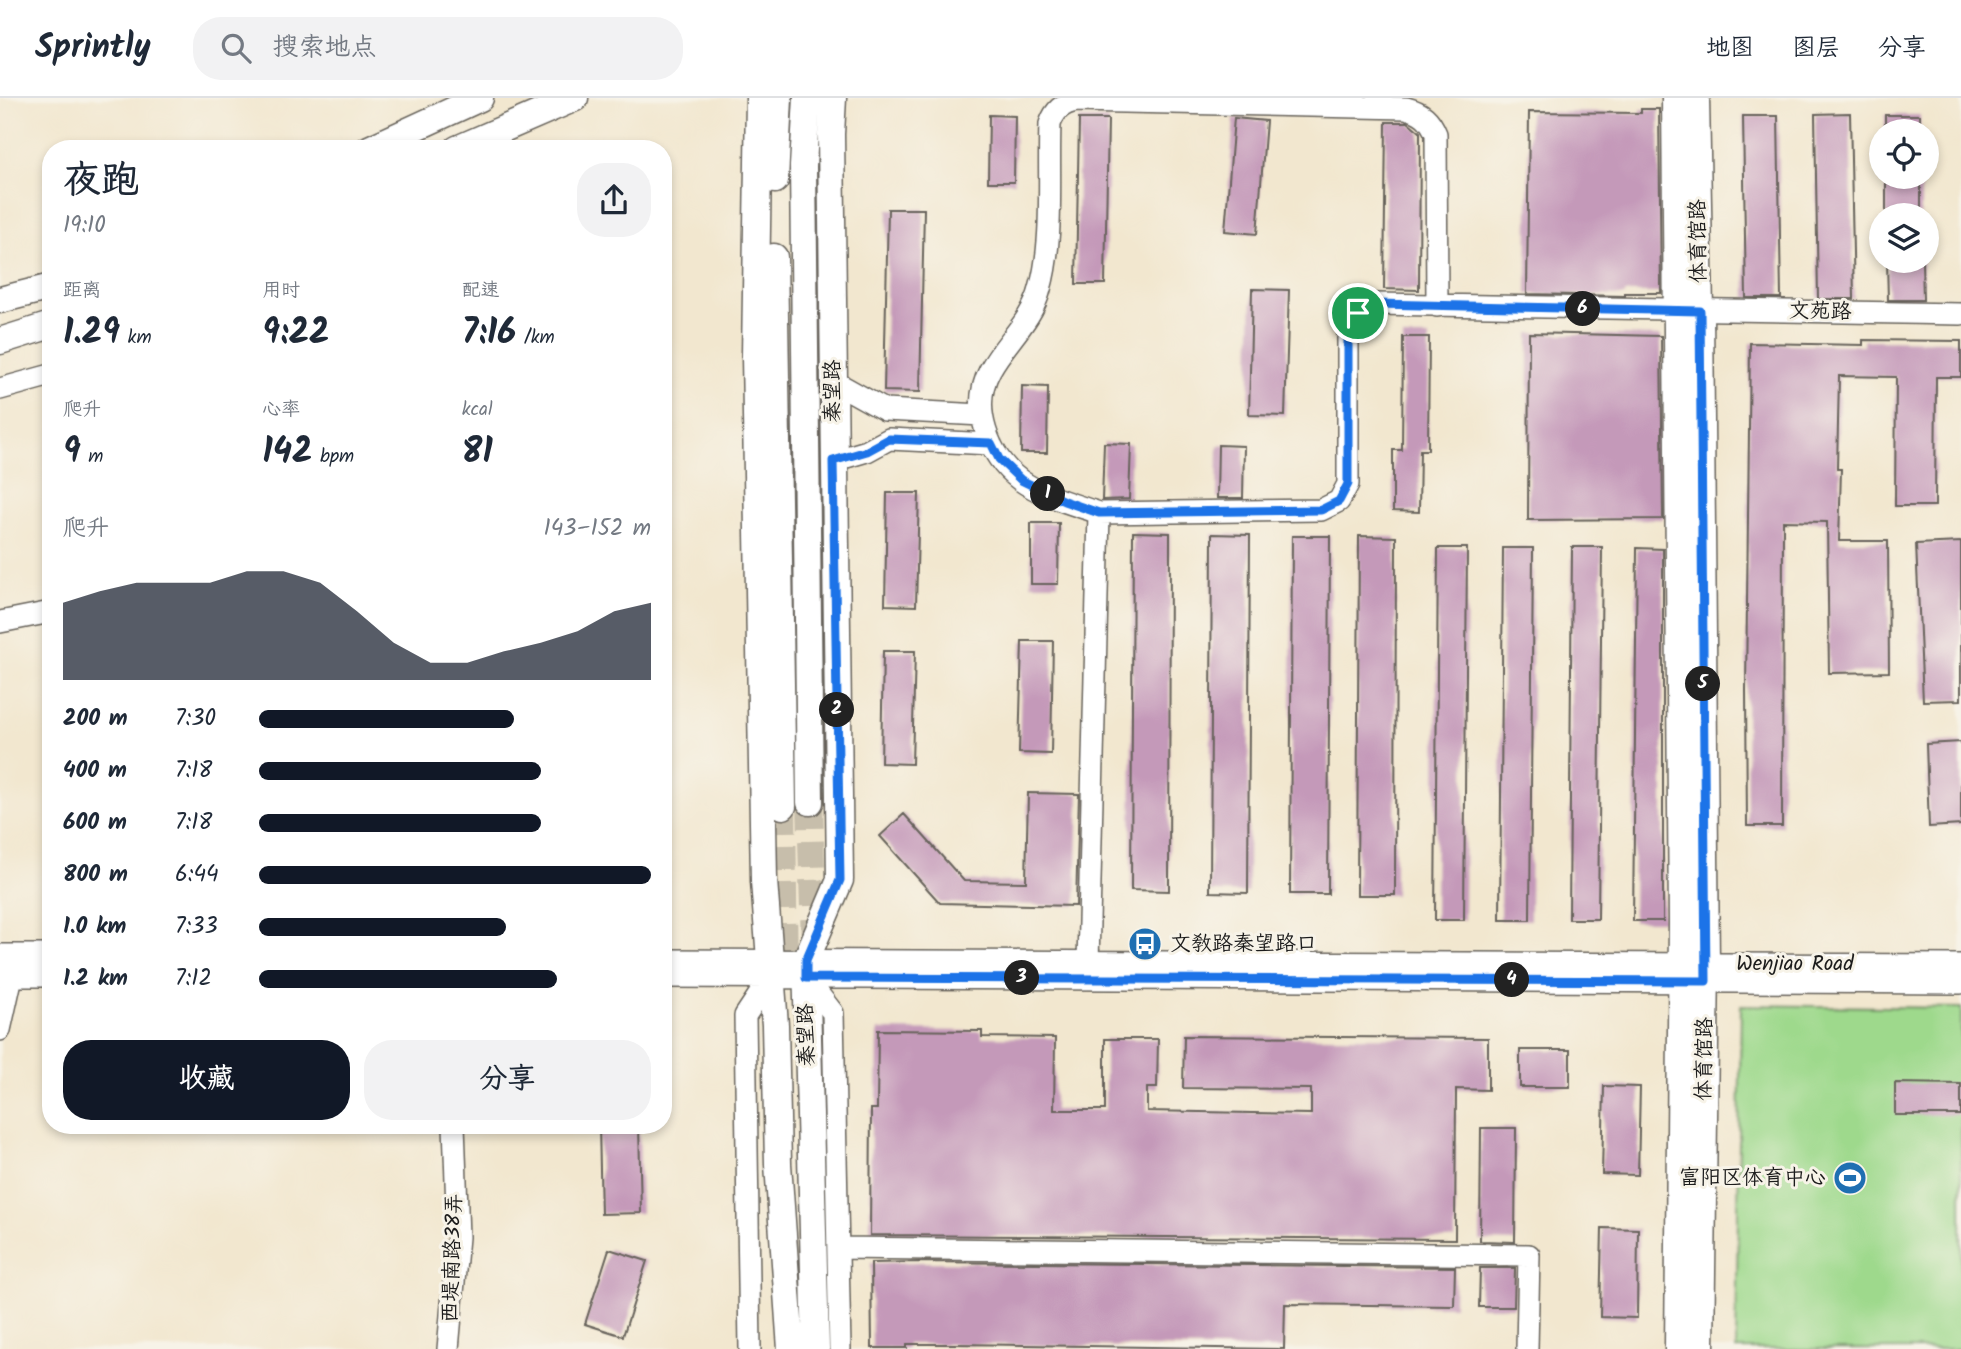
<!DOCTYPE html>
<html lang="zh">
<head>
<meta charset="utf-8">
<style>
	body { margin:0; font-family:Kalam,"LXGW WenKai TC",sans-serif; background:#f2f2f3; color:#1f2937; height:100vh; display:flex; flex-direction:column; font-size:26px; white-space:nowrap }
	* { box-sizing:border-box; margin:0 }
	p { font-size:23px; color:#747a83 }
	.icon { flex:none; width:38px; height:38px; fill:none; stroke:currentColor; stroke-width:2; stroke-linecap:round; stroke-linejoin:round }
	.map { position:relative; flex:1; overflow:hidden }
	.side { position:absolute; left:42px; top:42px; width:630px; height:994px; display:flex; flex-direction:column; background:#fff; border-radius:28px; box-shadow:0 4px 10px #0003 }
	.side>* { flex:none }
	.fabs { position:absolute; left:1869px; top:21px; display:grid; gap:14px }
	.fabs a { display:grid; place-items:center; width:70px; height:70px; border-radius:50%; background:#fff; box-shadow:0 4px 10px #0003; font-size:35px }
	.pin { position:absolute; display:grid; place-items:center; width:60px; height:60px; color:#fff; margin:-30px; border:4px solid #fff; border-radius:50%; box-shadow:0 2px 7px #0007 }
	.km { position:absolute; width:35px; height:35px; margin:-18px; border-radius:50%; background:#222; color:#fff; font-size:19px; line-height:35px; text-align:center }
	.round { display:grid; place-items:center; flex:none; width:74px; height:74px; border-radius:28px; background:#f2f2f3 }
	.summary { display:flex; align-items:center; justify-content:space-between; height:119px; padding:0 21px }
	h1 { font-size:38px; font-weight:700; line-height:52px }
	.metrics { display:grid; grid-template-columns:repeat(3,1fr); gap:10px; height:119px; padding:7px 21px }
	.metrics div { display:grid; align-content:center }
	.metrics b { font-size:35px; font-weight:700 }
	.metrics small { font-size:19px; font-weight:400 }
	.metrics p { font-size:19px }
	.chart { height:196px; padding:14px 21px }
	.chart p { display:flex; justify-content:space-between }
	.chart svg { width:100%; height:126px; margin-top:7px; fill:#111827; opacity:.7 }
	.button { display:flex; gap:14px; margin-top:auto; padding:14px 21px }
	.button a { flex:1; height:80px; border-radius:28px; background:#111827; color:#fff; font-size:28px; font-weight:700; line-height:80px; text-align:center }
	.button a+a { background:#f2f2f3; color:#1f2937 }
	ul { padding:0 21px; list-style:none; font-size:23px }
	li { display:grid; grid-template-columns:112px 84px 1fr; align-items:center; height:52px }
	li i { height:18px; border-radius:9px; background:#111827 }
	header { display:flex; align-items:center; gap:42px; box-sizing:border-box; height:98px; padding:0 35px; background:#fff; border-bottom:2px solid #e0e1e3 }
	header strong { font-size:33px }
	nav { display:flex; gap:38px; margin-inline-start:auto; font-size:24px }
	.search { width:490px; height:63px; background:#f2f2f3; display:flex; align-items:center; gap:18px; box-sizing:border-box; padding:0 24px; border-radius:28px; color:#747a83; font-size:26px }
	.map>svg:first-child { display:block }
</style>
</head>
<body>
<header>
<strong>Sprintly</strong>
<div class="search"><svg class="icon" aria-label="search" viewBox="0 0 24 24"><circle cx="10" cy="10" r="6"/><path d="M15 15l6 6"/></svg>搜索地点</div>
<nav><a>地图</a><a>图层</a><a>分享</a></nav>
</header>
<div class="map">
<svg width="1961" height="1251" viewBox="0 0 1961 1251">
	<rect width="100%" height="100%" fill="#f7f3e8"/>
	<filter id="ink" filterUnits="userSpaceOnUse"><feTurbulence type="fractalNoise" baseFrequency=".0143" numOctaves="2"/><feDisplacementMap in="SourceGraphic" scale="14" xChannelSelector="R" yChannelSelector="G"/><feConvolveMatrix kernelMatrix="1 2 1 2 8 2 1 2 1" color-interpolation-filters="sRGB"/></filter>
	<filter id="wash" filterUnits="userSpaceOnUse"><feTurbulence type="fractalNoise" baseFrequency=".00686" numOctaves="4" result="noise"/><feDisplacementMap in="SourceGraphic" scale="28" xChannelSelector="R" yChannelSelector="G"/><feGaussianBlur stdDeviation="1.57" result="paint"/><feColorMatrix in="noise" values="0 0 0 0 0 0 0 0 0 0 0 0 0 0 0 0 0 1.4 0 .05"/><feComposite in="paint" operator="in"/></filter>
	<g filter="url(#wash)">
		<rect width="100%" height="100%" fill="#f2e7cf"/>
		<path fill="#9ed98c" stroke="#5d7a54" stroke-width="2" d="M 1741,907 L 1961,910 L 1961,1251 L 1736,1251 Z"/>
		<g id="blocks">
			<path fill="#c499b9" d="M 1641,11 L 1659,11 L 1661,195 L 1625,195 L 1625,198 L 1527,196 L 1529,14 L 1641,15 Z
				M 1850,15 L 1854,201 L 1818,201 L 1815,16 Z
				M 989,17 L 1015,18 L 1014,84 L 988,84 Z
				M 1885,17 L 1920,17 L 1920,33 L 1885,33 Z
				M 1743,18 L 1778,18 L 1781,200 L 1746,200 Z
				M 1234,20 L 1266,23 L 1257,136 L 1225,133 Z
				M 1079,21 L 1108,21 L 1105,186 L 1076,186 Z
				M 1386,24 L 1408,24 L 1420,34 L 1419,192 L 1384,191 Z
				M 1886,79 L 1921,79 L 1921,117 L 1886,117 Z
				M 888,111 L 924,111 L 920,294 L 884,293 Z
				M 1887,163 L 1922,163 L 1923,202 L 1888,202 Z
				M 1252,191 L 1289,192 L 1285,318 L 1249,317 Z
				M 1529,235 L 1661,238 L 1663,421 L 1528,422 Z
				M 1403,239 L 1429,239 L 1428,352 L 1420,352 L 1419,414 L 1393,413 L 1393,352 L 1402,352 Z
				M 1863,242 L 1961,243 L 1961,279 L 1936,279 L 1935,408 L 1895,408 L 1896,279 L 1839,278 L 1837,371 L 1841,371 L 1839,443 L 1888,443 L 1889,574 L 1829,575 L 1827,424 L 1783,423 L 1782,728 L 1747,728 L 1746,592 L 1750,245 L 1863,247 Z
				M 1022,288 L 1048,289 L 1047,355 L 1021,355 Z
				M 1104,345 L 1131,346 L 1129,401 L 1102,402 Z
				M 1218,347 L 1244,348 L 1243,400 L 1217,400 Z
				M 887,395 L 919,395 L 916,508 L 885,507 Z
				M 1031,425 L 1059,425 L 1058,486 L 1031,486 Z
				M 1133,434 L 1170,435 L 1169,793 L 1131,792 Z
				M 1212,436 L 1250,437 L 1248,795 L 1210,794 Z
				M 1292,438 L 1330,438 L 1328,796 L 1290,796 Z
				M 1359,438 L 1396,439 L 1395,797 L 1357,797 Z
				M 1961,444 L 1961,602 L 1923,603 L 1916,446 Z
				M 1572,449 L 1602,449 L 1598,821 L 1569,821 Z
				M 1438,450 L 1467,450 L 1464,822 L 1435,822 Z
				M 1503,450 L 1533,450 L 1530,822 L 1500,822 Z
				M 1637,450 L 1663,451 L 1663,823 L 1633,823 Z
				M 1022,543 L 1053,543 L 1051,656 L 1019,655 Z
				M 883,553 L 915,553 L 912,666 L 881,665 Z
				M 1961,644 L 1961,727 L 1929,729 L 1926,646 Z
				M 1028,695 L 1079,696 L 1076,808 L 940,805 L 880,738 L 904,716 L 964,783 L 1026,784 Z
				M 878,932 L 982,933 L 982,939 L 1055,940 L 1054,1012 L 1105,1012 L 1105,941 L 1158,941 L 1157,990 L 1147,990 L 1147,1013 L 1252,1015 L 1311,1016 L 1311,991 L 1183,990 L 1184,938 L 1488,940 L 1488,992 L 1456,991 L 1455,1141 L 870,1137 L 871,1011 L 877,1011 Z
				M 1520,952 L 1570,952 L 1570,989 L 1520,989 Z
				M 1895,985 L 1961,986 L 1961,1017 L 1895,1017 Z
				M 1604,988 L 1640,989 L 1638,1077 L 1602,1076 Z
				M 599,1027 L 639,1027 L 641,1115 L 601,1116 Z
				M 1481,1030 L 1516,1030 L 1515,1144 L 1480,1143 Z
				M 1602,1130 L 1638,1131 L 1637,1220 L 1600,1219 Z
				M 609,1151 L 647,1163 L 623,1238 L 585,1226 Z
				M 920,1164 L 1455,1169 L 1454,1208 L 1285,1206 L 1284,1251 L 954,1246 L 907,1246 L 907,1250 L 872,1250 L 871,1165 Z
				M 1480,1170 L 1515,1170 L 1514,1209 L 1479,1209 Z"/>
		</g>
	</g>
	<g filter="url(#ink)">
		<use href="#blocks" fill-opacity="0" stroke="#67635b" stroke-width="2"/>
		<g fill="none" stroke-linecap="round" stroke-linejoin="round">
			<path stroke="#c7beab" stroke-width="26" stroke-dasharray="26 13" stroke-linecap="butt" d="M 810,704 L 814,847
				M 783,708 L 785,888"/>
			<defs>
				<path id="minor" d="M 1437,208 L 1436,36 C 1430,21 1422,14 1406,10 L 1076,3 C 1062,6 1055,12 1050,26 C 1048,76 1054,144 1040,191 C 1032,223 1005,244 990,272 C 970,309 988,358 1020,382 C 1042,398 1073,406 1099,415 L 1321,412 L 1339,403 L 1348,386 L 1348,233 C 1353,218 1361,211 1375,206 C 1571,210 1766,214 1961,216
					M 833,283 L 885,312 L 982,317
					M 0,291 L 51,277
					M 833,363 L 867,353 L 889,341 L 991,346
					M 0,524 L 51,514
					M 0,857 L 51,857
					M 663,862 L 1961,867
					M 1088,865 L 1099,415
					M 0,878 L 51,878
					M 663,879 L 1961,885
					M 806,880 L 833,915 L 840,1251
					M 0,932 L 12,878
					M 838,1150 L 1529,1157 L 1527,1251
					M 448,1251 L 458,1139 L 454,1027
					M 750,1251 L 745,918 L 771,879"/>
				<path id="major" d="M 759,0 L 755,258 L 764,783 L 775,927 L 778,1066 L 791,1251
					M 807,0 L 803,68 L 810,704
					M 1675,0 L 1682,825 L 1678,1251
					M 1696,0 L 1700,213 L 1706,866 L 1701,1251
					M 369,51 L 480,0
					M 457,51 L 575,0
					M 775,82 L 779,0
					M 774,159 L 783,708
					M 0,202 L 51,189
					M 0,243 L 51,227
					M 816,1251 L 806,862 L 840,782 L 831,36 L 833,0"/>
			</defs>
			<use href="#minor" stroke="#67635b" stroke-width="24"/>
			<use href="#major" stroke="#67635b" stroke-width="29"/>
			<use href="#minor" stroke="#fff" stroke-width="21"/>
			<use href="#major" stroke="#fff" stroke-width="26"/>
		</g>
	</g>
	<g fill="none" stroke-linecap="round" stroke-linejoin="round" filter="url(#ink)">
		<defs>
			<path id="route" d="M 1376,206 L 1700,213 L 1706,883 L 806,880 L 806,862 L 840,782 L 833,363 L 867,353 L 889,341 L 991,345 L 999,361 L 1021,382 L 1064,403 L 1099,415 L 1321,412 L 1339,403 L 1348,386 L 1348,233 L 1358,215 Z"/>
		</defs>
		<use href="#route" stroke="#fff" stroke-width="14"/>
		<use href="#route" stroke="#1a73e8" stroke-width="9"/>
	</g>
	<defs>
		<symbol id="bus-disc" viewBox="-11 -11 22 22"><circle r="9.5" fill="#1f6fb2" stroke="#f7f3e8"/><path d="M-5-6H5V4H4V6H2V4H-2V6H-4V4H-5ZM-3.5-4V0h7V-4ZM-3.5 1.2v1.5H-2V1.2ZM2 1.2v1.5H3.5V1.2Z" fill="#fff"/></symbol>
		<symbol id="stadium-disc" viewBox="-11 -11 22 22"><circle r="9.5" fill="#1f6fb2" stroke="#f7f3e8"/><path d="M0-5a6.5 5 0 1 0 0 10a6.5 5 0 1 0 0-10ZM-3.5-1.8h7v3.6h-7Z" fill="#fff"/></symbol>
	</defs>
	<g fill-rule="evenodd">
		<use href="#bus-disc" x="1126" y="827" width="38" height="38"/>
		<use href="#stadium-disc" x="1831" y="1061" width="38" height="38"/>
	</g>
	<g text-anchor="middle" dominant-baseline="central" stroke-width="6" stroke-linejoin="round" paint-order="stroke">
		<g font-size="21" fill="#1c1c1c" stroke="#f7f3e8">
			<text transform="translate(1699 143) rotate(-91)">体育馆路</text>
			<text transform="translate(1820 214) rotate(1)">文苑路</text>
			<text transform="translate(833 293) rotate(-90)">秦望路</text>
			<text x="1795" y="866">Wenjiao Road</text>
			<text transform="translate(807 937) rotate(-92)">秦望路</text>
			<text transform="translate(1705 961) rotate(-89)">体育馆路</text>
			<text transform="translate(453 1160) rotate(-88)">西堤南路38弄</text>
		</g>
		<g font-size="21" fill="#1c1c1c" stroke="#f7f3e8" text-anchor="start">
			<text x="1170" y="846">文教路秦望路口</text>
			<text x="1826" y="1080" text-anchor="end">富阳区体育中心</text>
		</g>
	</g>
</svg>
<div class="fabs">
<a><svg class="icon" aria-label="locate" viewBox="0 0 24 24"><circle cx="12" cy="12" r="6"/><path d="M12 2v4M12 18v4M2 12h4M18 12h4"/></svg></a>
<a><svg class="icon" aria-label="layers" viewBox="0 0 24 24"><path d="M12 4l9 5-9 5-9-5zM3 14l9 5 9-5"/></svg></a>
</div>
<div class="pin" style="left:1358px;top:215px;background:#1e9e55"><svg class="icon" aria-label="arrive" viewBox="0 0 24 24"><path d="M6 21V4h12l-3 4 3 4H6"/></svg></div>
<b class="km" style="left:1048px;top:396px">1</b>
<b class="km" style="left:837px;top:612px">2</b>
<b class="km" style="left:1022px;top:880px">3</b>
<b class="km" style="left:1512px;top:882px">4</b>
<b class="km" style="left:1703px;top:586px">5</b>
<b class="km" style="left:1583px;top:211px">6</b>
<section class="side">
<div class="summary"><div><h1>夜跑</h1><p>19:10</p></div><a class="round"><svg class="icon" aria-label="share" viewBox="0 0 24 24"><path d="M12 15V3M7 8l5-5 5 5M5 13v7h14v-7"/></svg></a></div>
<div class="metrics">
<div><p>距离</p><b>1.29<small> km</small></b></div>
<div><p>用时</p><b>9:22</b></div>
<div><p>配速</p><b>7:16<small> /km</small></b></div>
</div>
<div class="metrics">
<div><p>爬升</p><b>9<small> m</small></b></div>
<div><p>心率</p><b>142<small> bpm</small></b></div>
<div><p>kcal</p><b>81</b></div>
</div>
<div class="chart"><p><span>爬升</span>143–152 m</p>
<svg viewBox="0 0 160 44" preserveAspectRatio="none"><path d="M0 44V17L10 13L20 10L30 10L40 10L50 6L60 6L70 10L80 20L90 31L100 38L110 38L120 34L130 31L140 27L150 20L160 17V44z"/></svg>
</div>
<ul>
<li><b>200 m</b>7:30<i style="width:65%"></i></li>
<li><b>400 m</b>7:18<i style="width:72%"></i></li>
<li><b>600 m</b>7:18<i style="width:72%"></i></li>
<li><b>800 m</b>6:44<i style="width:100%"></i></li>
<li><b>1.0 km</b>7:33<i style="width:63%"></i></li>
<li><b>1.2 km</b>7:12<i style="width:76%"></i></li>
</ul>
<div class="button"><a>收藏</a><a>分享</a></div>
</section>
</div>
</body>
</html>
